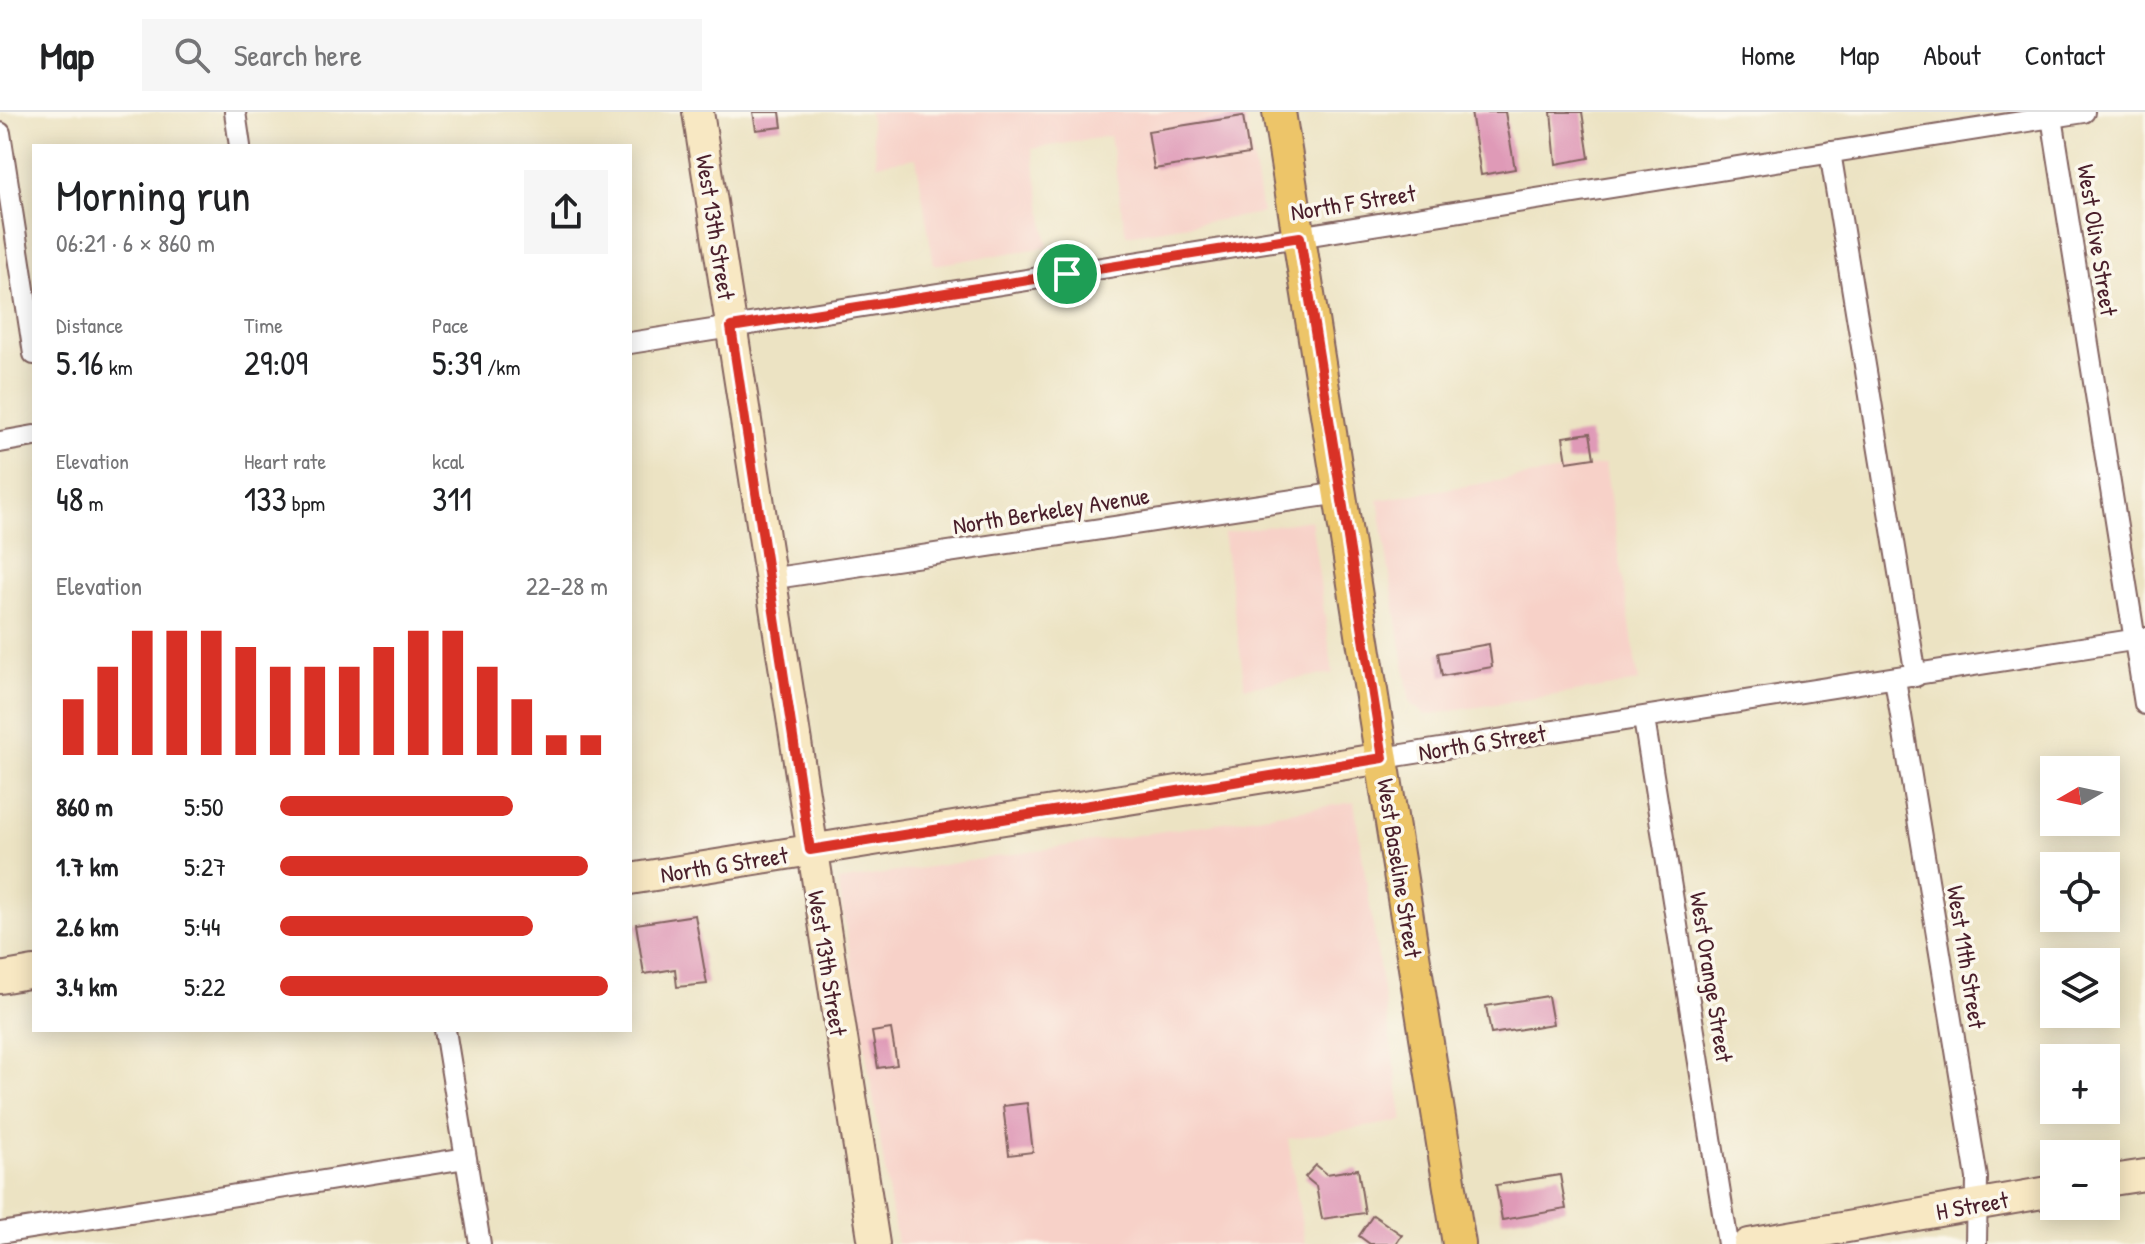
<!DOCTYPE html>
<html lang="en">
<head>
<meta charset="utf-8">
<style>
	body { margin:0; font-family:"Patrick Hand",sans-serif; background:#f6f6f6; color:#202124; height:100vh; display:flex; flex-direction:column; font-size:30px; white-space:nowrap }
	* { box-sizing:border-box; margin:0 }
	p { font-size:26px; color:#757577 }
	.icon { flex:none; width:44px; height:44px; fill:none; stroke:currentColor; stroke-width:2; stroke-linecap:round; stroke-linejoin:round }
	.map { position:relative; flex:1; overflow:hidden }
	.sheet { position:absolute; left:32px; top:32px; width:600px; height:888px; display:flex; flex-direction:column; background:#fff; border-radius:0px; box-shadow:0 4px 20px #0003 }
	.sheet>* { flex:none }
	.needle { width:52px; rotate:261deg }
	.fabs { position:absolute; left:2040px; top:644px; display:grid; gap:16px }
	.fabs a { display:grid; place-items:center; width:80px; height:80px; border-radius:0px; background:#fff; box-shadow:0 4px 20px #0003; font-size:40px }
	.pin { position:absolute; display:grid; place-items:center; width:68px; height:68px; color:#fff; margin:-34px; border:4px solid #fff; border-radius:50%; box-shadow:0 2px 8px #0007 }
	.round { display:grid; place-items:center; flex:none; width:84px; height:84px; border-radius:0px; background:#f6f6f6 }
	.summary { display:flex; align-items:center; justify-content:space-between; height:136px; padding:0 24px }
	h1 { font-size:44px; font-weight:600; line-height:60px }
	.metrics { display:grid; grid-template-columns:repeat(3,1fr); gap:12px; height:136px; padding:8px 24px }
	.metrics div { display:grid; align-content:center }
	.metrics b { font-size:34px; font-weight:600 }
	.metrics small { font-size:22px; font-weight:400 }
	.metrics p { font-size:22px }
	.chart { height:224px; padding:16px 24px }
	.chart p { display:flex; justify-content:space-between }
	.chart svg { width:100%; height:144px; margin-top:8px; stroke:#d93025; stroke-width:6 }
	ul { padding:0 24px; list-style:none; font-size:26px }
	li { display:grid; grid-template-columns:128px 96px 1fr; align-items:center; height:60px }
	li i { height:20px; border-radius:10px; background:#d93025 }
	header { display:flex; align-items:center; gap:48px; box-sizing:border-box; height:112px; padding:0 40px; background:#fff; border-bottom:2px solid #e0e0e0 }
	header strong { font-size:38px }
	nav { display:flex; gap:44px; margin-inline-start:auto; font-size:28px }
	.search { width:560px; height:72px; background:#f6f6f6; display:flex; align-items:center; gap:20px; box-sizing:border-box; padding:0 28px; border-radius:0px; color:#757577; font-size:30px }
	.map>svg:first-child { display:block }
</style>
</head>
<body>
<header>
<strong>Map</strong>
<div class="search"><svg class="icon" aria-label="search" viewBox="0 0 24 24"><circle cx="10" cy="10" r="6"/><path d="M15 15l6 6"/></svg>Search here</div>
<nav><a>Home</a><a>Map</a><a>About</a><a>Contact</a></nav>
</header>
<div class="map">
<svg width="2145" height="1132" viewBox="0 0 2145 1132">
	<rect width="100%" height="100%" fill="#fbf7ec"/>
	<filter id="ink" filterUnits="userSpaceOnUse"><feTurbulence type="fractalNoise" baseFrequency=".0125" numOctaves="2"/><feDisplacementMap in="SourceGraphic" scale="16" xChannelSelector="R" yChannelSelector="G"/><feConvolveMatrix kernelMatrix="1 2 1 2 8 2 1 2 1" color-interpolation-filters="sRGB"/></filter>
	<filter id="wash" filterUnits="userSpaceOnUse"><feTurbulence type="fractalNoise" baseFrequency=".006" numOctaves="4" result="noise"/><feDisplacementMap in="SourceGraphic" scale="32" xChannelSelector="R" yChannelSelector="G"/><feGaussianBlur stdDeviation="1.8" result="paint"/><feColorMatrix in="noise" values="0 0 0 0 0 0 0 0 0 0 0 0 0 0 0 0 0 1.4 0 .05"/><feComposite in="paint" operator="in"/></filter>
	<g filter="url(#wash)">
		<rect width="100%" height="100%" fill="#ece3c3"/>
		<path fill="#f7d1c8" d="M 869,0 L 1245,0 L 1262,101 L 1126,123 L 1110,24 L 1032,37 L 1048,135 L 934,153 L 916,46 L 877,52 Z
			M 1605,352 L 1639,570 L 1426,603 L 1410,591 L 1378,388 Z
			M 1311,408 L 1333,561 L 1245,575 L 1223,421 Z
			M 1354,690 L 1403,1009 L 1288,1027 L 1305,1132 L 897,1132 L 838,769 Z"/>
		<g id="blocks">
			<path fill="#df9ab7" d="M 753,0 L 780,0 L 782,15 L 756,18 Z
				M 1471,0 L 1505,0 L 1515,57 L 1481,63 Z
				M 1551,0 L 1582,0 L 1589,46 L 1556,52 Z
				M 1243,4 L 1249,42 L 1154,57 L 1148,19 Z
				M 1590,321 L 1594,346 L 1567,350 L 1563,325 Z
				M 1489,532 L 1492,555 L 1442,564 L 1438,541 Z
				M 695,803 L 707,872 L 677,875 L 675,857 L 644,862 L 636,812 Z
				M 1548,884 L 1553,912 L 1491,922 L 1486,894 Z
				M 891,917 L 897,953 L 878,956 L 872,920 Z
				M 1027,991 L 1033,1040 L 1009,1043 L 1003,994 Z
				M 1316,1053 L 1327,1062 L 1358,1057 L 1365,1101 L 1322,1107 L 1316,1074 L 1305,1065 Z
				M 1560,1063 L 1566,1097 L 1502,1108 L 1496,1073 Z
				M 1373,1103 L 1402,1123 L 1396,1132 L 1370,1132 L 1359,1124 Z"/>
		</g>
	</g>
	<g filter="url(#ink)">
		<use href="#blocks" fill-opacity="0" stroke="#836460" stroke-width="2"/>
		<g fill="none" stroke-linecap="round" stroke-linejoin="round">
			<defs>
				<path id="street" d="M 235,0 L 240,34
					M 2052,5 L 2145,592
					M 0,21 L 34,242
					M 1830,40 L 1916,564
					M 630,231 L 2084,0
					M 0,330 L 34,324
					M 769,467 L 1340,381
					M 1895,567 L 1977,1066 L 1976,1132
					M 1644,607 L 1728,1132
					M 1383,646 L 2145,526
					M 445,918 L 480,1132
					M 0,1121 L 466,1046"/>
				<path id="secondary" d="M 698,0 L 874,1132
					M 630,767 L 1383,646
					M 0,866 L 34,860
					M 2106,1069 L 2145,1063
					M 1749,1132 L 2054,1079"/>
				<path id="primary" d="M 1279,0 L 1459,1132"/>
			</defs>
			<use href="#street" stroke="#836460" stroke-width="24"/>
			<use href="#secondary" stroke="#836460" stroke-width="34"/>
			<use href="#primary" stroke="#836460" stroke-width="36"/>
			<use href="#street" stroke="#fff" stroke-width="20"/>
			<use href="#secondary" stroke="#f8e8c3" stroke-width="30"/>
			<use href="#primary" stroke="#edc569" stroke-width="32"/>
		</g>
	</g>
	<g fill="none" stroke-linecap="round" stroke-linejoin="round" filter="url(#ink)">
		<defs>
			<path id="route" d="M 1300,125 L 1383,646 L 810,738 L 731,215 Z"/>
		</defs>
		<use href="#route" stroke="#fff" stroke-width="16"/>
		<use href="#route" stroke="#d93025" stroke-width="10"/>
	</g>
	<g text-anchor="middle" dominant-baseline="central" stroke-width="7" stroke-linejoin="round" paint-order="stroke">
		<g font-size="24" fill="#4a1f2b" stroke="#fbf7ec">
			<text transform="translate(1353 90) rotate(-9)">North F Street</text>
			<text transform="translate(716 115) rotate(81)">West 13th Street</text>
			<text transform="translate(2098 128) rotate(81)">West Olive Street</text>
			<text transform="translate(1051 398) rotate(-9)">North Berkeley Avenue</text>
			<text transform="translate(1482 630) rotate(-9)">North G Street</text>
			<text transform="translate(724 752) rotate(-9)">North G Street</text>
			<text transform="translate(1400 756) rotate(81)">West Baseline Street</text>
			<text transform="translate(1967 845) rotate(81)">West 11th Street</text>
			<text transform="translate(828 851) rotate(81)">West 13th Street</text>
			<text transform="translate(1712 865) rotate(81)">West Orange Street</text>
			<text transform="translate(1972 1093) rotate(-10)">H Street</text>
		</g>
	</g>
</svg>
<div class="fabs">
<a><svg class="needle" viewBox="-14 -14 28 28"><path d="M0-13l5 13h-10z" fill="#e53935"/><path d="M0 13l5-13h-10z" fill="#757577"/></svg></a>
<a><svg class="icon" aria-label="locate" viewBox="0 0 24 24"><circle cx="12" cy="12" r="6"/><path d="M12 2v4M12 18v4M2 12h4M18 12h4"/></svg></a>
<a><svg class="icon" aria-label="layers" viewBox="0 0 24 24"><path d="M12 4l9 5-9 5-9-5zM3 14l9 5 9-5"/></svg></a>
<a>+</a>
<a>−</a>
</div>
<div class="pin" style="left:1067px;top:162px;background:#1e9e55"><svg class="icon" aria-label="arrive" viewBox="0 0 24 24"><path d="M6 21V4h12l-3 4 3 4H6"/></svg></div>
<section class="sheet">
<div class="summary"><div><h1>Morning run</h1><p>06:21 · 6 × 860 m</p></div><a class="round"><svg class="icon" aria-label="share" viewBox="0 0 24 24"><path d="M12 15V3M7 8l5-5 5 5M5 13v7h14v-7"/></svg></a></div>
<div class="metrics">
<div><p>Distance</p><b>5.16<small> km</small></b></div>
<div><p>Time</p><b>29:09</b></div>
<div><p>Pace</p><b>5:39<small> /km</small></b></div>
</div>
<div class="metrics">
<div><p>Elevation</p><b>48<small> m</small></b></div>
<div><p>Heart rate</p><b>133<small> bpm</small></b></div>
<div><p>kcal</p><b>311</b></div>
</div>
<div class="chart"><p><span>Elevation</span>22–28 m</p>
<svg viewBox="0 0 160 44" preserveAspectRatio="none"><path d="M5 44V27M15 44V17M25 44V6M35 44V6M45 44V6M55 44V11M65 44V17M75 44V17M85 44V17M95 44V11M105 44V6M115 44V6M125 44V17M135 44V27M145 44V38M155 44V38"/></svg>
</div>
<ul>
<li><b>860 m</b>5:50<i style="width:71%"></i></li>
<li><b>1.7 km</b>5:27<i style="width:94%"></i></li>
<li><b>2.6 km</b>5:44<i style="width:77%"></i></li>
<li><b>3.4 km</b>5:22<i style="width:100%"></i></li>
</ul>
</section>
</div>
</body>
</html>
